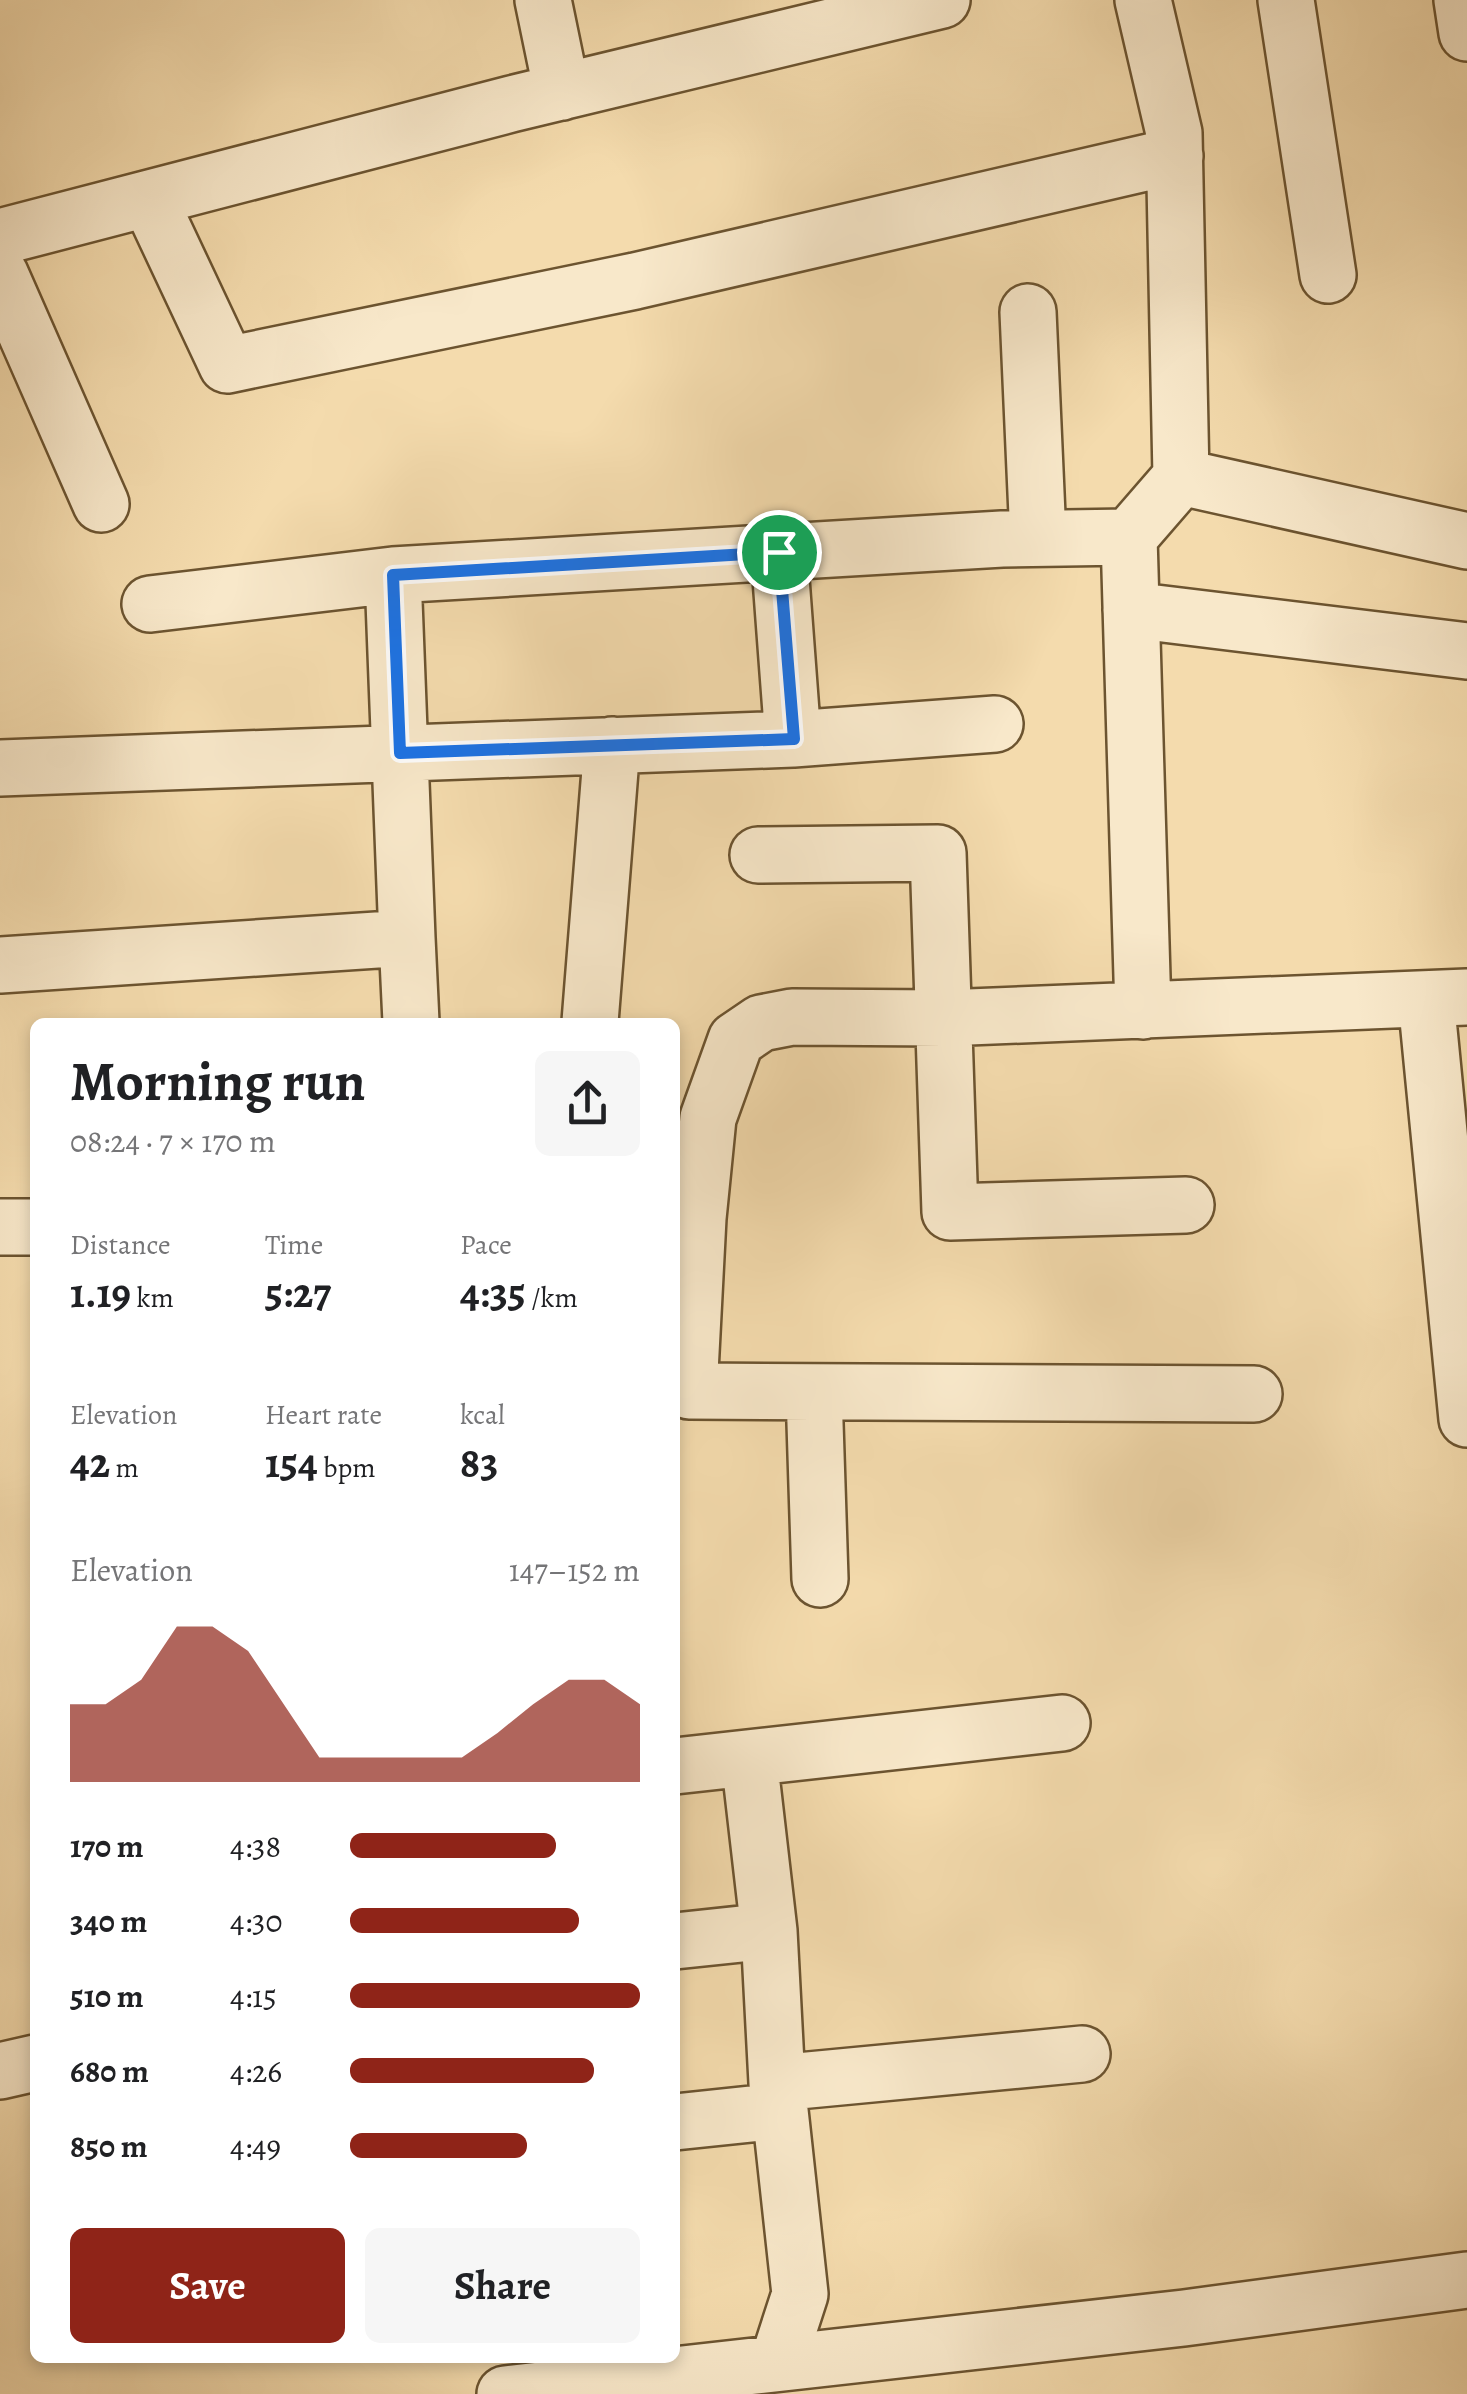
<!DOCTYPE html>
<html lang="en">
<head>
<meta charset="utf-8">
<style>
	body { margin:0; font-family:Alegreya,serif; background:#f6f6f6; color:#202124; height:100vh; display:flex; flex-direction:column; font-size:38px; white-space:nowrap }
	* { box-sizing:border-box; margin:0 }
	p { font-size:32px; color:#757577 }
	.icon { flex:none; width:55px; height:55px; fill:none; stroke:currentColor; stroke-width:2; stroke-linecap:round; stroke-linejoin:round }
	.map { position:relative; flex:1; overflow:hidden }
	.sheet { position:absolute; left:30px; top:1018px; width:650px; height:1345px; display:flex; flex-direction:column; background:#fff; border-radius:15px; box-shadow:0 5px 15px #0003 }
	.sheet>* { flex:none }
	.pin { position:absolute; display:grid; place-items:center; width:85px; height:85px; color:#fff; margin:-42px; border:5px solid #fff; border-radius:50%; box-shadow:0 2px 10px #0007 }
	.round { display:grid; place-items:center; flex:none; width:105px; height:105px; border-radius:15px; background:#f6f6f6 }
	.head { display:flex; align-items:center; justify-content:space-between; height:170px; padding:0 40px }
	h1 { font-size:55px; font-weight:700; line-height:75px }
	.stats { display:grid; grid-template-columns:repeat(3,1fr); gap:15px; height:170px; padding:10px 40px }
	.stats div { display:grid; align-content:center }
	.stats b { font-size:42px; font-weight:700 }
	.stats small { font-size:28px; font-weight:400 }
	.stats p { font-size:28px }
	.chart { height:280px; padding:20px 40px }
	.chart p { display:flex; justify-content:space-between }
	.chart svg { width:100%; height:180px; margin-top:10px; fill:#8f2418; opacity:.7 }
	.action { display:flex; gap:20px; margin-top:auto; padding:20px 40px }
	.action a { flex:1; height:115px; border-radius:15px; background:#8f2418; color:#fff; font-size:40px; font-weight:700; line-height:115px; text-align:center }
	.action a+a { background:#f6f6f6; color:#202124 }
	ul { padding:0 40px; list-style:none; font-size:32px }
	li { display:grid; grid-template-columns:160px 120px 1fr; align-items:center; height:75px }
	li i { height:25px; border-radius:12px; background:#8f2418 }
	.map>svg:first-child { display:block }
</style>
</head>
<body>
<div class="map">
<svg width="1467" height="2394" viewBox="0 0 1467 2394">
	<rect width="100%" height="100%" fill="#f4dbad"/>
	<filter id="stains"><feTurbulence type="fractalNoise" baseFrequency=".002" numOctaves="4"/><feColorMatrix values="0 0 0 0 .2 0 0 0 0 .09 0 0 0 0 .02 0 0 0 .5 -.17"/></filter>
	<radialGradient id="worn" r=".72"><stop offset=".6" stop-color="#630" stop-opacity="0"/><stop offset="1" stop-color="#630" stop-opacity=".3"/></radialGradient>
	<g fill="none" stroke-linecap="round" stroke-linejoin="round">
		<defs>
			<path id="minor" d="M 543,0 L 562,92
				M 1286,0 L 1328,275
				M 1462,0 L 1467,33
				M 149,199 L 227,365 L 635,281 L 1175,156
				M 0,237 L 511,104 L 942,0
				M 0,274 L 101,504
				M 1028,312 L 1038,538
				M 1181,477 L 1467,541
				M 1129,537 L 1143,1011
				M 779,552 L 793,739
				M 150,604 L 393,575
				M 1131,610 L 1467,651
				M 0,768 L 793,739 L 995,724
				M 758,855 L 938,853 L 950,1212 L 1186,1205
				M 407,938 L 411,1022
				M 0,965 L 407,938 L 393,575 L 1002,539 L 1129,537 L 1181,477 L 1174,133 L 1143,0
				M 1426,999 L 1467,1419
				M 590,1022 L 612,745
				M 0,1227 L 35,1227
				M 814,1392 L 820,1579
				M 1254,1394 L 689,1391 L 698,1218 L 708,1118 L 736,1040 L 761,1023 L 792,1017 L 944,1018 L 1467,997
				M 749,1758 L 769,1931 L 777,2083 L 800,2294 L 778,2362
				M 675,1766 L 1062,1723
				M 675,1941 L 769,1931
				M 0,2071 L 35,2063
				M 777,2083 L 1082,2054
				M 675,2122 L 780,2111
				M 505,2394 L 1184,2318 L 1467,2280"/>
		</defs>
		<use href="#minor" stroke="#6c5430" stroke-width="60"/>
		<use href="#minor" stroke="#f8e8ca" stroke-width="55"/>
	</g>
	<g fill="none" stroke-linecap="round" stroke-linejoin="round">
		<defs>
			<path id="route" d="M 779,552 L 794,739 L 400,753 L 393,575 Z"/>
		</defs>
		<use href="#route" stroke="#fff" stroke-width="20"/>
		<use href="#route" stroke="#1a73e8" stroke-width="12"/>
	</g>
	<rect width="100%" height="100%" filter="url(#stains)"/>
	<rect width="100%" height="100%" fill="url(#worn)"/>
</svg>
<div class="pin" style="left:779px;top:552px;background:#1e9e55"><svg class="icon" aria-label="arrive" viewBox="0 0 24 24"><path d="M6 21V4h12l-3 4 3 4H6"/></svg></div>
<section class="sheet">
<div class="head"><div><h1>Morning run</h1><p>08:24 · 7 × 170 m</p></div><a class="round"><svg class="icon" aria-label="share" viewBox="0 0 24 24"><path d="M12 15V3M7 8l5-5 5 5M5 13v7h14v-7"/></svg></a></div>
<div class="stats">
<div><p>Distance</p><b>1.19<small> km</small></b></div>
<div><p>Time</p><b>5:27</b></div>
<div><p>Pace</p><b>4:35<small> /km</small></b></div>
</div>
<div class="stats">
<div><p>Elevation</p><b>42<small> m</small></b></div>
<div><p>Heart rate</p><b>154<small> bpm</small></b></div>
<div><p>kcal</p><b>83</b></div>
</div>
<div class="chart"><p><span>Elevation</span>147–152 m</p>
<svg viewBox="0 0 160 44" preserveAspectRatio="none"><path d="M0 44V25L10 25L20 19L30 6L40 6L50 12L60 25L70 38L80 38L90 38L100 38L110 38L120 32L130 25L140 19L150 19L160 25V44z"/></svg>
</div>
<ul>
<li><b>170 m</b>4:38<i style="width:71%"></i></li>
<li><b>340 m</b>4:30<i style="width:79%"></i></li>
<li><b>510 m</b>4:15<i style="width:100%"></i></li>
<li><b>680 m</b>4:26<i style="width:84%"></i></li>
<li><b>850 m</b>4:49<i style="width:61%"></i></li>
</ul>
<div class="action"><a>Save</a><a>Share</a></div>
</section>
</div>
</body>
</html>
